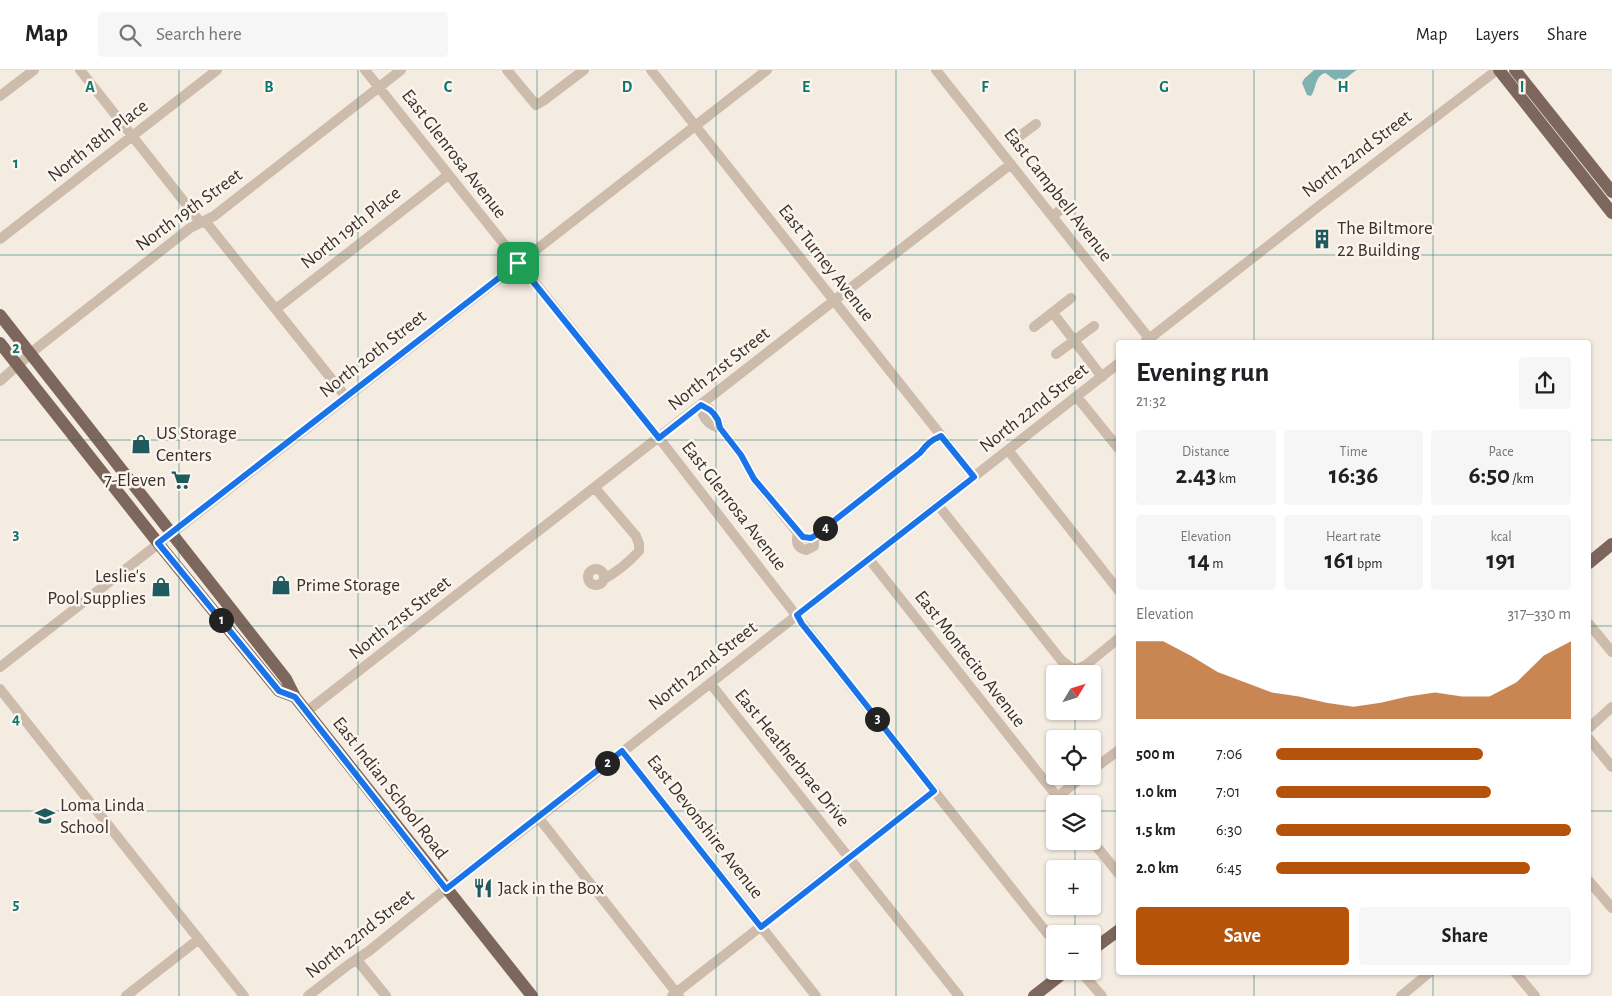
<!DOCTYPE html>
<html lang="en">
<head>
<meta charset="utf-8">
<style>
	body { margin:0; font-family:"Alegreya Sans",sans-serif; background:#f6f6f6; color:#202124; height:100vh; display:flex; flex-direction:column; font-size:19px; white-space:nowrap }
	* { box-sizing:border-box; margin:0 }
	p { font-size:16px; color:#757577 }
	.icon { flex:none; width:28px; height:28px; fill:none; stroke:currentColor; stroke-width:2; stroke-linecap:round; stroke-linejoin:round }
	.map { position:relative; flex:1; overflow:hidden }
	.details { position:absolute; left:1116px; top:270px; width:475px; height:635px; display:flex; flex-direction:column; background:#fff; border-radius:5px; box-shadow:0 1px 4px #0004 }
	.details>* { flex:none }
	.needle { width:32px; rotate:52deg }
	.controls { position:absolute; left:1046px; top:595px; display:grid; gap:10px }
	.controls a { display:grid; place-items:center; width:55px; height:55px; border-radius:5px; background:#fff; box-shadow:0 1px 4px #0004; font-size:25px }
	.pin { position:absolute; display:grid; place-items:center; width:42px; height:42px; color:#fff; margin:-21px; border-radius:10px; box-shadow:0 2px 8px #0006 }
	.km { position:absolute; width:25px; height:25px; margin:-12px; border-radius:50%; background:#222; color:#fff; font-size:14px; line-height:25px; text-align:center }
	.round { display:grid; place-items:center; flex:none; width:52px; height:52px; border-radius:5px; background:#f6f6f6 }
	.headline { display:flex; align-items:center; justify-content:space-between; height:85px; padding:0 20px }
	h1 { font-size:28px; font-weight:600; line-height:38px }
	.metrics { display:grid; grid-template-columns:repeat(3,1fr); gap:8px; height:85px; padding:5px 20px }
	.metrics div { display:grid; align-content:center; border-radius:5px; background:#f6f6f6; text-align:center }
	.metrics b { font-size:25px; font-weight:600 }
	.metrics small { font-size:14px; font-weight:400 }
	.metrics p { font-size:14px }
	.chart { height:140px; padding:10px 20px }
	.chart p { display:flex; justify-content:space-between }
	.chart svg { width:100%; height:90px; margin-top:5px; fill:#b45309; opacity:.7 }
	.cta { display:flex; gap:10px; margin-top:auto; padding:10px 20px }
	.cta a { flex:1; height:58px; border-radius:5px; background:#b45309; color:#fff; font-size:20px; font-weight:600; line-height:58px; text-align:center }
	.cta a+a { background:#f6f6f6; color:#202124 }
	ul { padding:0 20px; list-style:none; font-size:16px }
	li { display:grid; grid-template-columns:80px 60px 1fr; align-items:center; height:38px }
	li i { height:12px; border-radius:6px; background:#b45309 }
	header { display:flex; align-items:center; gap:30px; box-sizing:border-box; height:70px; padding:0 25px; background:#fff; border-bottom:1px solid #e0e0e0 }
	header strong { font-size:24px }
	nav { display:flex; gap:28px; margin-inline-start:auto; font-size:18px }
	.search { width:350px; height:45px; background:#f6f6f6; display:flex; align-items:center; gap:12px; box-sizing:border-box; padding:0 18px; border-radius:5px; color:#757577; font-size:19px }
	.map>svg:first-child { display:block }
</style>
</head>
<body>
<header>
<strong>Map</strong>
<div class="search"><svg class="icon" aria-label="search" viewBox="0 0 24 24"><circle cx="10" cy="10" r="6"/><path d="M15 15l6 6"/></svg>Search here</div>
<nav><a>Map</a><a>Layers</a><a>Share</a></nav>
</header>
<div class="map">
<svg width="1612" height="926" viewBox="0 0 1612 926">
	<rect width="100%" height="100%" fill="#f4ebe1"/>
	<path fill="#7fb0b2" d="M 1314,0 L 1357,0 C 1350,3 1345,13 1336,10 C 1332,9 1329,5 1325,3 C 1314,7 1317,18 1311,26 L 1307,25 L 1302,13 L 1304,9 Z"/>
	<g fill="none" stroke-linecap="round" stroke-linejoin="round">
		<path stroke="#cdbbac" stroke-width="10" d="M 80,0 L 201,153
			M 365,0 L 659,368 L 850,615 L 1055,873
			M 507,0 L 536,35 L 543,31 L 584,0
			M 651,0 L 974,407
			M 936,0 L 1152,272
			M 0,26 L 34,0
			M 1017,68 L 1036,54
			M 1053,146 L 1066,135
			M 205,151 L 346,327
			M 0,169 L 217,0
			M 276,239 L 448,105
			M 1053,243 L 1102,307
			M 1034,257 L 1071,228
			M 1145,272 L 1319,136 L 1497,0
			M 1056,284 L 1094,256
			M 0,311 L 37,278 L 190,158 L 214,146 L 401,0
			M 1077,327 L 1119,379
			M 701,335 L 710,339 L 714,344 L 718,350 L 720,358 L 741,385 L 754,409 L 798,463 C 805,469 809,470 816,465 L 920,383 C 926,375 931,370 941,366
			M 701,335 C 702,347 708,355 720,358
			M 1008,380 L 1119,521
			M 595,418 L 636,466 L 639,474 L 639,481 C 629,492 617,502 604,509
			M 938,435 L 1061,590 L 1074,600 L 1086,595 L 1119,568
			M 798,463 C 796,471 796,478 806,480 L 814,476 L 814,467
			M 869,489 L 1063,734
			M588 507a8 8 0 1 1 16 0a8 8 0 1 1-16 0Z
			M 1589,554 L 1612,582
			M 0,597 L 767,0
			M 710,613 L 959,926
			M 0,619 L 244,926
			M 306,642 L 809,250 L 1011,94
			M 1589,658 L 1612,637
			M 1589,669 L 1612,697
			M 622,681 L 816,926
			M 1092,700 L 1119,680
			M 1057,727 L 1084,706
			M 538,747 L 679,926
			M 1092,771 L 1119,804
			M 1589,811 L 1612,838
			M 357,890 L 386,926
			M 1080,901 L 1102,926
			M 1515,902 L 1535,926
			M 126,926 L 199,869
			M 308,926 L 348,895 L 369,881 L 458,809 L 519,763 L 1119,293
			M 672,926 L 934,721
			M 1401,926 L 1430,902"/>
		<path stroke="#7d675c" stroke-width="12" d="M 1499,0 L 1612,143
			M 1515,0 L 1612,122
			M 0,245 L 286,609 L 295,627 L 532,926
			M 0,273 L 166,483 L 279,621 L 295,627
			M 1589,493 L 1612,474
			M 1092,880 L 1119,860
			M 1034,926 L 1066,901"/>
	</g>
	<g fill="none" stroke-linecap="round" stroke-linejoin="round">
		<defs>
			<path id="route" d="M 518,193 L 659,368 L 701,335 L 710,340 L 714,344 L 718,350 L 720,358 L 741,385 L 754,409 L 803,467 L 811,468 L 816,465 L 920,383 C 926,375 931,370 941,366 L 974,407 L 797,545 L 802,554 L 826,584 L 934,721 L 761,857 L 622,681 L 446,819 L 295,627 L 279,621 L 158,473 Z"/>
		</defs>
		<use href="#route" stroke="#fff" stroke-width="10"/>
		<use href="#route" stroke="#1a73e8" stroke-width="6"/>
	</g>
	<path fill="none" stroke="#0f766e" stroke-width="1" stroke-opacity="0.55" d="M 179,0 L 179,926M 358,0 L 358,926M 537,0 L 537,926M 716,0 L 716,926M 896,0 L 896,926M 1075,0 L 1075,604M 1254,0 L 1254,272M 1433,0 L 1433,272M 0,185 L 1612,185M 0,370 L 1119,370M 1589,370 L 1612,370M 0,556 L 1119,556M 1589,556 L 1612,556M 1075,641 L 1075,669M 1075,706 L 1075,734M 0,741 L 1055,741M 1092,741 L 1119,741M 1589,741 L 1612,741M 1075,771 L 1075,799M 1075,836 L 1075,864M 1075,901 L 1075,926M 1254,902 L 1254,926M 1433,902 L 1433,926"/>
	<defs>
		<symbol id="building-bare" viewBox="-9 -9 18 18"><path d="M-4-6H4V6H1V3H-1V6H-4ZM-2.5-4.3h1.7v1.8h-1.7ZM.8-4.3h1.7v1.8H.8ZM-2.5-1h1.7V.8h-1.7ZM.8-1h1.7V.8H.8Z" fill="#1f5a5e" stroke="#fbf5ee" stroke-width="2.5" paint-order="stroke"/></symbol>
		<symbol id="shop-bare" viewBox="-9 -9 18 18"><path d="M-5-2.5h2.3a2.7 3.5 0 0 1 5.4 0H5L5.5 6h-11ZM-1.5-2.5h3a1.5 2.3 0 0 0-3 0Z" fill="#1f5a5e" stroke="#fbf5ee" stroke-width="2.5" paint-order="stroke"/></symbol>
		<symbol id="supermarket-bare" viewBox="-9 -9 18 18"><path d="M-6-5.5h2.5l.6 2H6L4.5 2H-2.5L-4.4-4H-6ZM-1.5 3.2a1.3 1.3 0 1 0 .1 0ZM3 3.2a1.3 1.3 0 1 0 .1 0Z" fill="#1f5a5e" stroke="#fbf5ee" stroke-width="2.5" paint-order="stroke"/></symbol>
		<symbol id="school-bare" viewBox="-9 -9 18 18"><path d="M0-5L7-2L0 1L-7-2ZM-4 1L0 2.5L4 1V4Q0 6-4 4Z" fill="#1f5a5e" stroke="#fbf5ee" stroke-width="2.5" paint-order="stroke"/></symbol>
		<symbol id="restaurant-bare" viewBox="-9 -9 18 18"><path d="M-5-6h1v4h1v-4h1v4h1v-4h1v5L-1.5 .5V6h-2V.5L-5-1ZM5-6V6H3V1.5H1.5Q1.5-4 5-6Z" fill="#1f5a5e" stroke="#fbf5ee" stroke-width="2.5" paint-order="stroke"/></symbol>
	</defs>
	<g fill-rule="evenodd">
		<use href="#building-bare" x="1308" y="155" width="28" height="28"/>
		<use href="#shop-bare" x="127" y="360" width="28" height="28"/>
		<use href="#supermarket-bare" x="167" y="396" width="28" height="28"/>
		<use href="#shop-bare" x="267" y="501" width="28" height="28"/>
		<use href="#shop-bare" x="147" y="503" width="28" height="28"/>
		<use href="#school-bare" x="31" y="732" width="28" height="28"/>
		<use href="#restaurant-bare" x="469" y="804" width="28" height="28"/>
	</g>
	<g text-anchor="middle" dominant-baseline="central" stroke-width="5" stroke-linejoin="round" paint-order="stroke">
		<g font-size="19" fill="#3b302b" stroke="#fbf5ee">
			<text transform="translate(98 71) rotate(-38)">North 18th Place</text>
			<text transform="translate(454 84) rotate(52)">East Glenrosa Avenue</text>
			<text transform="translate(1357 84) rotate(-37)">North 22nd Street</text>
			<text transform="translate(1058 125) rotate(52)">East Campbell Avenue</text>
			<text transform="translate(189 140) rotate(-36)">North 19th Street</text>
			<text transform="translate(351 158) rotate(-38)">North 19th Place</text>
			<text transform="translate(826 193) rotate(52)">East Turney Avenue</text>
			<text transform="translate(373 284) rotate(-38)">North 20th Street</text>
			<text transform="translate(719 299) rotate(-38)">North 21st Street</text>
			<text transform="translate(1034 338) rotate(-38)">North 22nd Street</text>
			<text transform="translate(734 436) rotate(52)">East Glenrosa Avenue</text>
			<text transform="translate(400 548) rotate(-38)">North 21st Street</text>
			<text transform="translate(970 589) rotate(52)">East Montecito Avenue</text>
			<text transform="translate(703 596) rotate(-38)">North 22nd Street</text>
			<text transform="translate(792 688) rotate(51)">East Heatherbrae Drive</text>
			<text transform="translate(390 718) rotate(52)">East Indian School Road</text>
			<text transform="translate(705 757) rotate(52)">East Devonshire Avenue</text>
			<text transform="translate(360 864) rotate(-38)">North 22nd Street</text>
		</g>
		<g font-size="19" fill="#3b302b" stroke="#fbf5ee" text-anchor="start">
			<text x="1337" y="158">The Biltmore<tspan x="1337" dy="22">22 Building</tspan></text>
			<text x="156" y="363">US Storage<tspan x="156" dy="22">Centers</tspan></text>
			<text x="166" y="410" text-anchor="end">7-Eleven</text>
			<text x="146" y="506" text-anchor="end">Leslie's<tspan x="146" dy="22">Pool Supplies</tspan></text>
			<text x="296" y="515">Prime Storage</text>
			<text x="60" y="735">Loma Linda<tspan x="60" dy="22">School</tspan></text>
			<text x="498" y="818">Jack in the Box</text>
		</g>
	</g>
	<g font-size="16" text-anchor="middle" font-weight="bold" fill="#0f766e" stroke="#fbf5ee" stroke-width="5" stroke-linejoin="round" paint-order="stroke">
		<text x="90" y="22">A</text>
		<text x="269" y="22">B</text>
		<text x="448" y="22">C</text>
		<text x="627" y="22">D</text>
		<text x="806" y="22">E</text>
		<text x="985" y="22">F</text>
		<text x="1164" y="22">G</text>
		<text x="1343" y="22">H</text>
		<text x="1522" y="22">I</text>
		<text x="16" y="98">1</text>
		<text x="16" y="283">2</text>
		<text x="16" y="469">3</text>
		<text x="16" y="654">4</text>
		<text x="16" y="839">5</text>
	</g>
</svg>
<div class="controls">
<a><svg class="needle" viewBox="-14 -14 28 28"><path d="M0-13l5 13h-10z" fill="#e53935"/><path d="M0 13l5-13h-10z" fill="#757577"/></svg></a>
<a><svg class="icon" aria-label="locate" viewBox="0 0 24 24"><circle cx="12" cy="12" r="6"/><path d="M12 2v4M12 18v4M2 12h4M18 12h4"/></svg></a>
<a><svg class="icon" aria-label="layers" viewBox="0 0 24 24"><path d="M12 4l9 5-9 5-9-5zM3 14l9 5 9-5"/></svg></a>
<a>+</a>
<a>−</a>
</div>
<div class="pin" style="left:518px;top:193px;background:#1e9e55"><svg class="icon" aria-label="arrive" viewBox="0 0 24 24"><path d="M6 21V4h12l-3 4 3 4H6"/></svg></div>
<b class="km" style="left:221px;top:550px">1</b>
<b class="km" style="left:607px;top:693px">2</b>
<b class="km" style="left:877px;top:649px">3</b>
<b class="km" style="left:825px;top:458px">4</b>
<section class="details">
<div class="headline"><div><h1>Evening run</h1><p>21:32</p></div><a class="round"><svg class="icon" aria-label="share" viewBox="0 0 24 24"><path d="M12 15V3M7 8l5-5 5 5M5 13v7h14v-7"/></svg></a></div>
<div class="metrics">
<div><p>Distance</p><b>2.43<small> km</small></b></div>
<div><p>Time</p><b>16:36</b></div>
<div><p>Pace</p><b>6:50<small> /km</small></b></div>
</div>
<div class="metrics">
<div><p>Elevation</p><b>14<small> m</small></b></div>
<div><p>Heart rate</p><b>161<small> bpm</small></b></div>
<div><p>kcal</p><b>191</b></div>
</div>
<div class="chart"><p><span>Elevation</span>317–330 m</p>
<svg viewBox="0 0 160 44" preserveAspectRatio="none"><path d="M0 44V6L10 6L20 13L30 21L40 26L50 31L60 33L70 36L80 38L90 36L100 33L110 31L120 33L130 33L140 26L150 13L160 6V44z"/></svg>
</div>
<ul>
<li><b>500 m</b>7:06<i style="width:70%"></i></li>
<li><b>1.0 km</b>7:01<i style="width:73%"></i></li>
<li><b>1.5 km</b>6:30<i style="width:100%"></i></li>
<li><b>2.0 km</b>6:45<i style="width:86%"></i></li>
</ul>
<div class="cta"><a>Save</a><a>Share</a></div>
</section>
</div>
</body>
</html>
